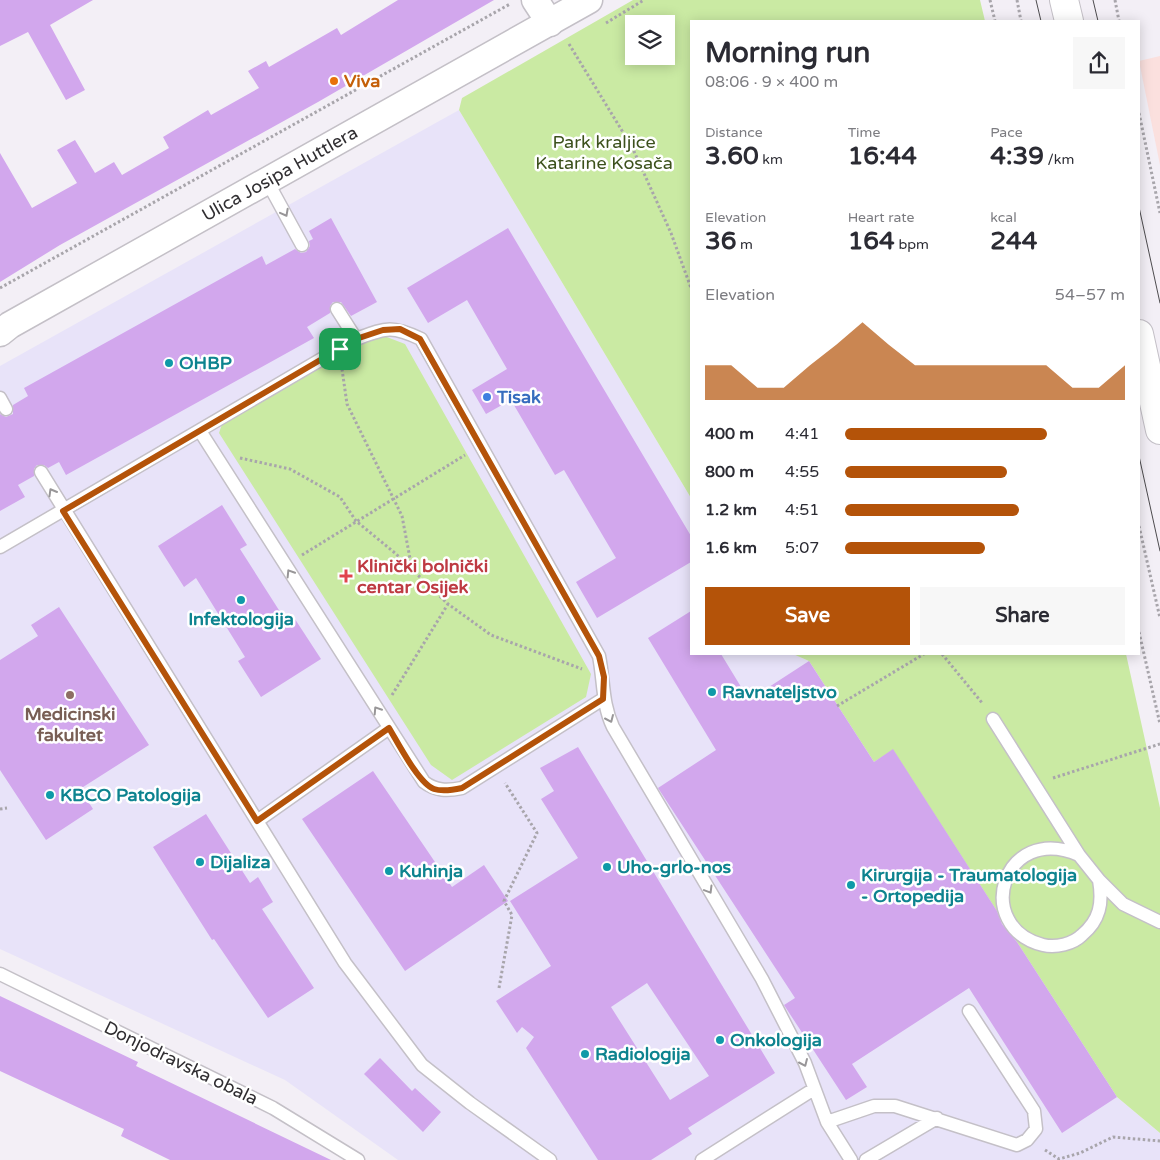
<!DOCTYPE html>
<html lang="en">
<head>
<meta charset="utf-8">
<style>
	body { margin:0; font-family:"Varela Round",sans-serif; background:#f7f7f7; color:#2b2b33; height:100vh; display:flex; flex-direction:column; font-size:19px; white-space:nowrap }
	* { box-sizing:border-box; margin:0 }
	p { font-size:16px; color:#7c7c81 }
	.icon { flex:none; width:28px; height:28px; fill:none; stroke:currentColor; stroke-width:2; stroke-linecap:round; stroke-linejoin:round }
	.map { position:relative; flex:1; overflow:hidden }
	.sheet { position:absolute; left:690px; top:20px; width:450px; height:635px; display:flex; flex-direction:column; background:#fff; border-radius:0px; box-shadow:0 2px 12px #0003 }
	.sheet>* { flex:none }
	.fabs { position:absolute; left:625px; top:15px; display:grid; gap:10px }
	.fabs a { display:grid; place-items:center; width:50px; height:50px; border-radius:0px; background:#fff; box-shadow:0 2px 12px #0003; font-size:25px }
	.pin { position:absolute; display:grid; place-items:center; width:42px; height:42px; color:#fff; margin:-21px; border-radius:10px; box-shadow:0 2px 8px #0006 }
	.round { display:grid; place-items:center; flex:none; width:52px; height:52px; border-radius:0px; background:#f7f7f7 }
	.headline { display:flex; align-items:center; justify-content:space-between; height:85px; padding:0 15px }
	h1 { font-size:28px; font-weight:700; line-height:38px }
	.metrics { display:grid; grid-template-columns:repeat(3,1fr); gap:8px; height:85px; padding:5px 15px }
	.metrics div { display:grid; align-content:center }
	.metrics b { font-size:25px; font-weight:700 }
	.metrics small { font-size:14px; font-weight:400 }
	.metrics p { font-size:14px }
	.chart { height:140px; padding:10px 15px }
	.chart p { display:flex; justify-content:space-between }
	.chart svg { width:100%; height:90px; margin-top:5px; fill:#b45309; opacity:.7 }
	.button { display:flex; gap:10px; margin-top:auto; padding:10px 15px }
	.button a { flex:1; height:58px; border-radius:0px; background:#b45309; color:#fff; font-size:20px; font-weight:700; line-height:58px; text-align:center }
	.button a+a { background:#f7f7f7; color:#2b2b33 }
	ul { padding:0 15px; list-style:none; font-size:16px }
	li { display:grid; grid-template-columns:80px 60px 1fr; align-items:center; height:38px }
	li i { height:12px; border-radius:6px; background:#b45309 }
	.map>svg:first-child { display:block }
</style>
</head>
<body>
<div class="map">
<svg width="1160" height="1160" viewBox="0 0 1160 1160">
	<rect width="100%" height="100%" fill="#f3eff6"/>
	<path fill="#fbe0de" d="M 1160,56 L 1160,165 L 1139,61 Z"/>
	<path fill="#e8e3f9" d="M 459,110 L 691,498 L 691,654 L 793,654 L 809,661 L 874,762 L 893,749 L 1117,1097 L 1160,1133 L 1160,1160 L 398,1160 L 285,1080 L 0,949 L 0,366 Z"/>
	<path fill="#caeaa3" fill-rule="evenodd" d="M 633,0 L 980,0 L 985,21 L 691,21 L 691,498 L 459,110 L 462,98 ZM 634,24 L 666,24 L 666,56 L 634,56 Z
		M 379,334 L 405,344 L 591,674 L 586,697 L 452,780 L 431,765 L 219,433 L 226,412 Z
		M 793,654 L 1126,654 L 1160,808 L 1160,1133 L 1117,1097 L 893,750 L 874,762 L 809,661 Z"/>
	<path fill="#d2a7ed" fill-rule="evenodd" d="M 0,0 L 93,0 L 50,25 L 85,90 L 66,100 L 28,32 L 0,46 Z
		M 398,0 L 494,0 L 318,102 L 60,245 L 0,282 L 0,153 L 32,208 L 77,183 L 57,150 L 75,140 L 95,173 L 114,162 L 122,175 L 169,148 L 163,137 L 208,110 L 211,115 L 259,88 L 248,71 L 266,61 L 269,67 L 337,28 L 341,35 Z
		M 331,218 L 377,302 L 351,316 L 341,302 L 333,302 L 330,306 L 330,313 L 307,327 L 314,338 L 66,475 L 59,462 L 48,468 L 44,465 L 37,465 L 34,469 L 34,476 L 18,485 L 25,497 L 0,511 L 0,414 L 6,417 L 13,414 L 13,405 L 28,396 L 24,388 L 262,256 L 266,265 L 295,249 L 301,253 L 306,252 L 310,246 L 309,241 L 313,239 L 309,231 Z
		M 508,228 L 691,536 L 691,562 L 597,618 L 576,582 L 616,558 L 564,470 L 555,475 L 511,400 L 486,414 L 472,390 L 507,369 L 467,300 L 428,323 L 407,288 Z
		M 222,505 L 247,545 L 240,549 L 284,618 L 291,613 L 321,659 L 261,697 L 238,661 L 245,657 L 196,578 L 184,587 L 158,546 Z
		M 59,607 L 149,745 L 80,789 L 93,809 L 46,840 L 0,770 L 0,660 L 38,636 L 31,625 Z
		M 691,611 L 691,654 L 721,654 L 749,700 L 809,661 L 874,762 L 893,749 L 997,911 L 1002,924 L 1017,942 L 1117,1097 L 1062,1133 L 969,988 L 852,1064 L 867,1087 L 846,1100 L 784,1005 L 795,998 L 658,788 L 716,750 L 648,638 Z
		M 578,747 L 775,1073 L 688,1128 L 692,1134 L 651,1160 L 598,1160 L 526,1048 L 534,1037 L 522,1027 L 517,1033 L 496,1001 L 551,966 L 510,901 L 578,858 L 541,799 L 554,791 L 540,768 ZM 647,983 L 709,1076 L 670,1100 L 611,1007 Z
		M 373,771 L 452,887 L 484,865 L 508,901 L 405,971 L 302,819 Z
		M 206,814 L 250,883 L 258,877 L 273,902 L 262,909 L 314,988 L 268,1018 L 214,939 L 212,940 L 153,847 Z
		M 0,996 L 138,1062 L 136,1066 L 331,1160 L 170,1160 L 121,1136 L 124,1129 L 0,1071 Z
		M 380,1058 L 412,1091 L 415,1088 L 441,1112 L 423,1132 L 364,1074 Z"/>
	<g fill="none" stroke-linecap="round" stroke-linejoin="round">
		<defs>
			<path id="service" d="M 267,181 L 302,245
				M 337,309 L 356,339
				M 0,398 L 6,409
				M 200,431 L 424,782 C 436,791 447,791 462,788 L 603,699
				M 41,472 L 345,963 L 422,1065 L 470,1103 L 550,1160
				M 0,547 L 356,339 C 386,328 391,325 421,339 L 599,656 C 604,681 602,704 613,727 L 762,979 L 805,1063 L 827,1122 L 851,1160
				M 993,719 L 1079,855 L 1099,880 L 1123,904 L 1160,922
				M 257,821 L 389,728
				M 1079,855 C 1002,822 972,927 1043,945 C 1056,948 1073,944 1082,935 C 1100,920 1103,903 1099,880
				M 0,974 L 273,1108 L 358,1160
				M 827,1122 L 874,1106 L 895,1106 L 1017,1145 L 1027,1140 L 1036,1129 L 1034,1111 L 969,1011
				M 702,1160 L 814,1089
				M 866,1160 L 937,1118"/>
			<g id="minor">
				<path d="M 535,0 L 550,23"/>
				<path id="s1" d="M 0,333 L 10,325 L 589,0"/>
			</g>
			<path id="secondary" d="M 1064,0 L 1069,21
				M 1139,334 L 1160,430"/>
		</defs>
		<use href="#service" stroke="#c4c0c7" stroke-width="15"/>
		<use href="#minor" stroke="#c4c0c7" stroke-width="29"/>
		<use href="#secondary" stroke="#c4c0c7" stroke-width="30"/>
		<path stroke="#a8a5ab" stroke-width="3" stroke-dasharray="2.5 2.5" stroke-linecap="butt" d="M 990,0 L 995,21
			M 1017,0 L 1021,21
			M 1115,0 L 1119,21
			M 606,23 L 644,0
			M 569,44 L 632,147 L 671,233 L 691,288
			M 1139,113 L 1160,213
			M 0,288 L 510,4
			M 342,369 L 347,404 L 402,516 L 412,569
			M 240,458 L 290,469 L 340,497 L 356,521 L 395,553 L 448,604 L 491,635 L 582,669
			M 1139,526 L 1160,618
			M 302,555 L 465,455
			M 1139,632 L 1160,724
			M 942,654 L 983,704
			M 392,695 L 448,604
			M 837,706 L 924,654
			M 1053,778 L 1160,744
			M 0,809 L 7,808
			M 499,988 L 512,915 L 504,901 L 537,833 L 505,783
			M 1045,1150 L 1059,1159 L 1080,1153 L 1113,1137 L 1160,1141"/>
		<use href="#service" stroke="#fff" stroke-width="12"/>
		<use href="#minor" stroke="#fff" stroke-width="26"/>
		<use href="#secondary" stroke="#fff" stroke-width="28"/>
		<path stroke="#4d4b4e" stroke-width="1" d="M 1036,0 L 1041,21
			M 1093,0 L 1098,21
			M 1139,207 L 1160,303
			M 1139,456 L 1160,551"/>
	</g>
	<defs><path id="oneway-chevron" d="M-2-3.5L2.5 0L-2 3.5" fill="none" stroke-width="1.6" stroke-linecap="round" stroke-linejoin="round" transform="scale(1.25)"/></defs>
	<g stroke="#989698">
		<use href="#oneway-chevron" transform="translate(285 213) rotate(62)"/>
		<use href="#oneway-chevron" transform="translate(52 492) rotate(-120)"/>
		<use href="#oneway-chevron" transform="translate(290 573) rotate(-122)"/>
		<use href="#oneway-chevron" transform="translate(377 710) rotate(-123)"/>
		<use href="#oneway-chevron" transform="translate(610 719) rotate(66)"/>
		<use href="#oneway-chevron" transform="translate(709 890) rotate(59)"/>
		<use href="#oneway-chevron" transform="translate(804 1063) rotate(66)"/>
	</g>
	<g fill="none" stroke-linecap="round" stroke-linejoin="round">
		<defs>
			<path id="route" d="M 400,329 L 420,339 L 599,656 L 604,677 L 603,699 L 462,788 C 453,790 443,792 434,789 C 419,784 398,743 389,728 L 257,821 L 63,511 L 356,339 L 383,330 Z"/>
		</defs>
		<use href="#route" stroke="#fff" stroke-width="10"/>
		<use href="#route" stroke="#b45309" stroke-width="6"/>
	</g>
	<circle fill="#e8710a" stroke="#fff" stroke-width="2" cx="334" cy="81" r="5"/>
	<g fill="#0f9aa8" stroke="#fff" stroke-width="2">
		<circle cx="169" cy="363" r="5"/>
		<circle cx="241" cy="600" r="5"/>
		<circle cx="712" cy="692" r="5"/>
		<circle cx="50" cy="795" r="5"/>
		<circle cx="200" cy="862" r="5"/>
		<circle cx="607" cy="867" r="5"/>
		<circle cx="389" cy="871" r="5"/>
		<circle cx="851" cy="885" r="5"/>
		<circle cx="720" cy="1040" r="5"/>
		<circle cx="585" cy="1054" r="5"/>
	</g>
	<circle fill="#3f7fe0" stroke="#fff" stroke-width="2" cx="487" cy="397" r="5"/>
	<path fill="#e0444e" stroke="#fff" stroke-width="2" d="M343.5 568.5h5v5h5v5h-5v5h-5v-5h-5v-5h5z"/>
	<circle fill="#8d6e63" stroke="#fff" stroke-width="2" cx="70" cy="695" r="5"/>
	<g text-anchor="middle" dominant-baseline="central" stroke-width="5" stroke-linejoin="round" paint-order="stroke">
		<g font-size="18" font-weight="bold" fill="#c56008" stroke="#fff" text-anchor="start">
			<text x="344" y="81">Viva</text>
		</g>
		<g font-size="18" fill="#3c511c" stroke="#fff">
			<text x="604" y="142">Park kraljice<tspan x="604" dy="21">Katarine Kosača</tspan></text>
		</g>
		<g font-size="18" fill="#302e31" stroke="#fff">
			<text stroke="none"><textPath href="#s1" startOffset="322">Ulica Josipa Huttlera</textPath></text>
			<text transform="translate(181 1063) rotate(26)">Donjodravska obala</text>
		</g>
		<g font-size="18" font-weight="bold" fill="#0d838f" stroke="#fff" text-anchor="start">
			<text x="179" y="363">OHBP</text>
			<text x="241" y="619" text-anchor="middle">Infektologija</text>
			<text x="722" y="692">Ravnateljstvo</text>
			<text x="60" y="795">KBCO Patologija</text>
			<text x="210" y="862">Dijaliza</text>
			<text x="617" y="867">Uho-grlo-nos</text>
			<text x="399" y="871">Kuhinja</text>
			<text x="861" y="875">Kirurgija - Traumatologija<tspan x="861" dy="21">- Ortopedija</tspan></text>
			<text x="730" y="1040">Onkologija</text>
			<text x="595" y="1054">Radiologija</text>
		</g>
		<g font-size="18" font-weight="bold" fill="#366cbe" stroke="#fff" text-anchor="start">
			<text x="497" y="397">Tisak</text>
		</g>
		<g font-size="18" font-weight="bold" fill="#be3a42" stroke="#fff" text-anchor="start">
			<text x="357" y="566">Klinički bolnički<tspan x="357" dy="21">centar Osijek</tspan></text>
		</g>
		<g font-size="18" font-weight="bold" fill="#785e54" stroke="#fff">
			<text x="70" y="714">Medicinski<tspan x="70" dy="21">fakultet</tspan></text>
		</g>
	</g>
</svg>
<div class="fabs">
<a><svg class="icon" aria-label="layers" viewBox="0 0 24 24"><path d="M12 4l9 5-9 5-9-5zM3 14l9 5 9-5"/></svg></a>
</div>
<div class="pin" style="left:340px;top:349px;background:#1e9e55"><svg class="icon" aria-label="arrive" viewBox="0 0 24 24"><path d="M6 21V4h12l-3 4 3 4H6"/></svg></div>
<section class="sheet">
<div class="headline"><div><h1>Morning run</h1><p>08:06 · 9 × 400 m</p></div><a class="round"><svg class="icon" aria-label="share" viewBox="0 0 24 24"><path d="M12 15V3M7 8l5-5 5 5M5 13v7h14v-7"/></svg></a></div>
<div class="metrics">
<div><p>Distance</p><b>3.60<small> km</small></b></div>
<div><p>Time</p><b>16:44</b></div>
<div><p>Pace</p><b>4:39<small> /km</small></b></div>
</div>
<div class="metrics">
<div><p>Elevation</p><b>36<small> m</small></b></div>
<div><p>Heart rate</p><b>164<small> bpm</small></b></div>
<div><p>kcal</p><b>244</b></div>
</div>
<div class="chart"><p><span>Elevation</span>54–57 m</p>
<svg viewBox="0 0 160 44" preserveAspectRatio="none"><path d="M0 44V27L10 27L20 38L30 38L40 27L50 17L60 6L70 17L80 27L90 27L100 27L110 27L120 27L130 27L140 38L150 38L160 27V44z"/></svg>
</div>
<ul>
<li><b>400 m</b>4:41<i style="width:72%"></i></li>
<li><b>800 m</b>4:55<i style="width:58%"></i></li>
<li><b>1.2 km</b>4:51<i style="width:62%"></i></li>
<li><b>1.6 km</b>5:07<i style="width:50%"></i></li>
</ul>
<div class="button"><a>Save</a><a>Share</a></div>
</section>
</div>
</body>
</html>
